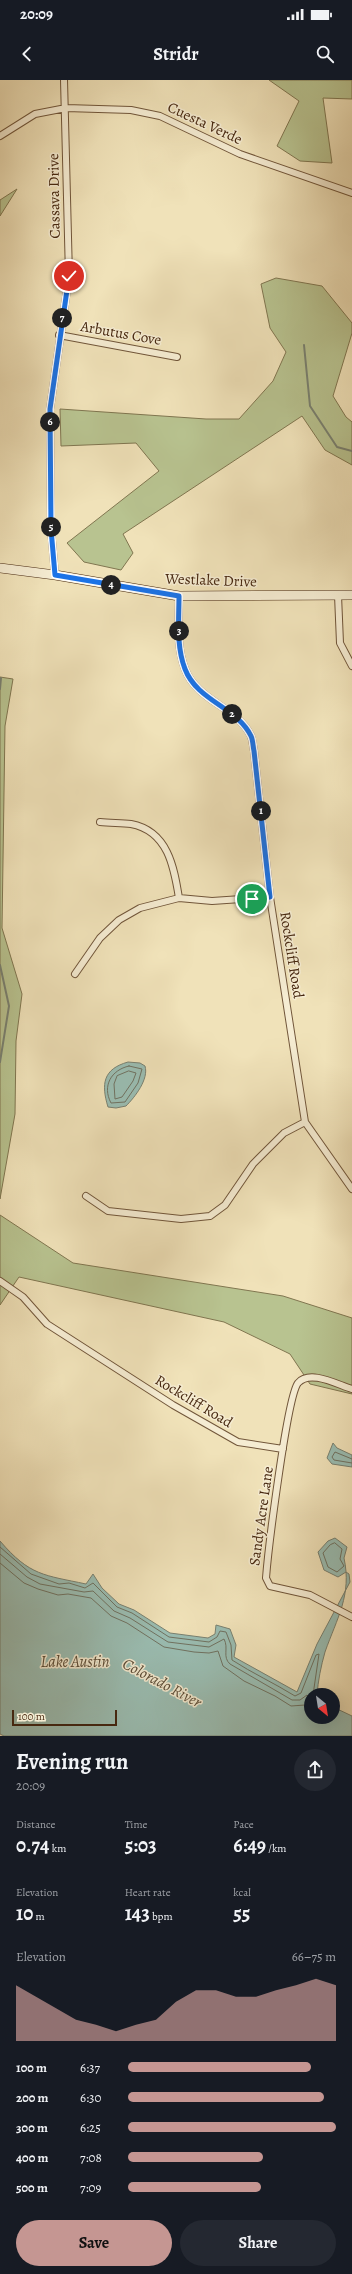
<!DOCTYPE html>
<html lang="en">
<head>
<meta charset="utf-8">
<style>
	body { margin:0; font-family:Alegreya,serif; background:#242831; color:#f1f3f6; height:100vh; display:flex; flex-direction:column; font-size:15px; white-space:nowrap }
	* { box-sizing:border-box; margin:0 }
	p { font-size:13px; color:#9ea1a6 }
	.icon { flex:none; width:22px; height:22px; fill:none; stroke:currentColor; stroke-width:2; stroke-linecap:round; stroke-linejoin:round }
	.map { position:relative; height:1656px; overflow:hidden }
	.panel { display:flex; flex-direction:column; background:#171b24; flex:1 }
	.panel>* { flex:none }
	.needle { width:26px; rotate:150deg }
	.fabs { position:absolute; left:304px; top:1608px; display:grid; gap:8px }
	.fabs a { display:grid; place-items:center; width:36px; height:36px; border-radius:50%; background:#171b24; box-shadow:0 4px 16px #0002; font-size:20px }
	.scale { position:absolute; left:12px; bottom:10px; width:105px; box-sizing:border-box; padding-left:4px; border:2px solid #472810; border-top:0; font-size:11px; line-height:14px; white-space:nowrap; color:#472810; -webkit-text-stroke:3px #f5ecd2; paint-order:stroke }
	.pin { position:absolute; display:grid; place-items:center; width:34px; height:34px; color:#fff; margin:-17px; border:2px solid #fff; border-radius:50%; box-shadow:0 1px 4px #0007 }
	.km { position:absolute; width:20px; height:20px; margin:-10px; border-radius:50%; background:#222; color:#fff; font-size:11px; line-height:20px; text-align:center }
	.round { display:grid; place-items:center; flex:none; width:42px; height:42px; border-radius:21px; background:#242831 }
	.head { display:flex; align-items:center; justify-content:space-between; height:68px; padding:0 16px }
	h1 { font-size:22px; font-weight:700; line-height:30px }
	.metrics { display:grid; grid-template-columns:repeat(3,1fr); gap:6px; height:68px; padding:4px 16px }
	.metrics div { display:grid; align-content:center }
	.metrics b { font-size:20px; font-weight:700 }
	.metrics small { font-size:11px; font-weight:400 }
	.metrics p { font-size:11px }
	.chart { height:112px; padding:8px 16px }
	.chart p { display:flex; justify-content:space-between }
	.chart svg { width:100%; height:72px; margin-top:4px; fill:#c59692; opacity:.7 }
	.action { display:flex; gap:8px; margin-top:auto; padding:8px 16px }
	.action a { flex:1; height:46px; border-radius:24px; background:#c59692; color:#111; font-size:16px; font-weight:700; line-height:46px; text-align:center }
	.action a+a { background:#242831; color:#f1f3f6 }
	ul { padding:0 16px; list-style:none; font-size:13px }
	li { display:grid; grid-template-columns:64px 48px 1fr; align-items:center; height:30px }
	li i { height:10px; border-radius:5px; background:#c59692 }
	.status { display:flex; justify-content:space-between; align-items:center; height:28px; padding:0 20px; background:#171b24; direction:ltr }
	.status svg { height:11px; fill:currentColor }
	header { display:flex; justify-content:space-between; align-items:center; height:52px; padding:0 16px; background:#171b24; font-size:18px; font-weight:700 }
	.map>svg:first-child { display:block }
</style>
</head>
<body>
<div class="status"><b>20:09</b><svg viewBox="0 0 49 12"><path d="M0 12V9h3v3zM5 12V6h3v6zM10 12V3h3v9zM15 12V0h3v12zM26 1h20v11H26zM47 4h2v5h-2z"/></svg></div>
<header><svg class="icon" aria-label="back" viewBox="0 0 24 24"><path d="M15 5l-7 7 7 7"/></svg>Stridr<svg class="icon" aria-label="search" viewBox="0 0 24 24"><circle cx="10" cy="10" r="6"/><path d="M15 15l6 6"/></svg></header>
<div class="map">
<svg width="352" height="1656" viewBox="0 0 352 1656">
	<rect width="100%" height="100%" fill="#f0e2b9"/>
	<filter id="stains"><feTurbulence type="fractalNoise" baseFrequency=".005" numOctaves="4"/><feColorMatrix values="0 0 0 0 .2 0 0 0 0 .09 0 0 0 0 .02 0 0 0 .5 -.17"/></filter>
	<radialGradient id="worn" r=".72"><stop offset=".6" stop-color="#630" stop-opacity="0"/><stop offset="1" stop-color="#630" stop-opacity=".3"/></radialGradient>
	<path fill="#b8c390" stroke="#807650" d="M 269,0 L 352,0 L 352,19 L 323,18 L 332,83 L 300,81 L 277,66 L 299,21 Z
		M 17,109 L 0,136 L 0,120 Z
		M 276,198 L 322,206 L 352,243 L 352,253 L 333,316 L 346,337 L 352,342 L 352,385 L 325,370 L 302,336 L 123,454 L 133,473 L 121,490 L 84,482 L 67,463 L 159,391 L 136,363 L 61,366 L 60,329 L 206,339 L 239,339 L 273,301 L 286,272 L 270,248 L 261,204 Z
		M 0,597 L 13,599 L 5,646 L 2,848 L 22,914 L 16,961 L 15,1034 L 0,1119 Z
		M 0,1135 L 73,1183 L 283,1216 L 352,1238 L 352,1314 L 310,1304 L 290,1274 L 224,1242 L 19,1197 L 0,1225 Z"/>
	<path fill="#9abdb2" stroke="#798171" d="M 128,982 L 140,983 L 145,986 C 149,999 135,1017 126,1026 L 116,1028 L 108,1027 C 101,1004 103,989 128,982 Z
		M 333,1363 L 337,1368 L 352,1375 L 352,1387 L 332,1384 L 327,1378 Z
		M 335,1458 L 347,1467 L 344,1478 C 352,1515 337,1538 325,1572 C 321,1586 318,1601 317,1615 L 311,1615 L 311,1637 L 333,1637 L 333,1627 L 352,1636 L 352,1656 L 4,1656 L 0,1654 L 0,1461 C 30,1496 44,1495 86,1504 L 93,1494 L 102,1508 L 119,1524 L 134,1530 L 170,1553 L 208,1558 L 215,1554 L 216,1545 L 230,1549 L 236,1565 L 234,1577 L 297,1612 L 317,1564 L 350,1502 L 349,1494 L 346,1492 L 338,1497 L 324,1490 L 318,1472 L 328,1461 Z"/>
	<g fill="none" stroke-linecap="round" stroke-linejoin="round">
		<path stroke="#707261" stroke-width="1" d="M 129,986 L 142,989 L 138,1003 L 125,1022 L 111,1023 C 102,1006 111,990 129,986 Z
			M 129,991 L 136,993 L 133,1001 L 122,1017 L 115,1019 L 114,1004 L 117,996 Z
			M 352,1379 L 335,1372 L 332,1377 L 334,1380 L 352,1383
			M 335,1463 L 342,1469 L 340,1479 L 344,1486 L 337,1492 L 328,1487 L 323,1473 L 330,1465 Z
			M 0,1467 L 31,1494 L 59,1504 L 69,1503 L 85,1508 L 93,1503 L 117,1527 L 132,1533 L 169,1557 L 209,1562 L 217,1557 L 220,1551 L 226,1552 L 231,1565 L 232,1580 C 252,1593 274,1603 295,1616 L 301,1613 L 316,1575 L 319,1574 L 313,1615
			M 0,1474 L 27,1497 L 40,1504 L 84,1512 L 93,1511 L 114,1531 L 130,1538 L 168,1562 L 209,1567 L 224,1559 C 229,1568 222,1577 230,1584 L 292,1620 L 300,1620 L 307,1615 L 311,1621
			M 0,1483 L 24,1503 L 38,1509 L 58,1515 L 68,1514 L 91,1518 L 111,1536 L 127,1543 L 164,1567 L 194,1572 L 209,1573 L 218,1571 L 223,1586 L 244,1601 L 275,1616 L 291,1626 L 305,1625 L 311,1628"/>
		<path stroke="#798171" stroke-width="2" d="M 304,265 L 310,326 L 337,367 L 352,371
			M 0,609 L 1,598
			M 0,885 L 9,926 L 0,982"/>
		<defs>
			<path id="street" d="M 0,56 L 35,34 L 66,28 L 131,30 L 160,36 L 240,74 L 352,113
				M 59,255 L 177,277
				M 55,495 L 51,449 L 50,329 L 69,196 L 64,0
				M 338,515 L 340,563 L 352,586
				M 179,516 C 179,539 176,566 185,589 C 197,621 237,627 251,656 C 253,661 253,667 254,671 L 270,817 L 305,1042 L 352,1109
				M 100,742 C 110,743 121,743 131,744 C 168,751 174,787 179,818
				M 75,894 L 100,858 L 119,840 L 140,828 L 179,818 L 212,821 L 270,817
				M 86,1116 L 108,1131 L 181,1139 L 210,1136 L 225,1125 L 253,1084 L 284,1053 L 305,1042
				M 0,1201 L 23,1217 L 47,1244 L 173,1325 L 238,1362 L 283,1369
				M 352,1309 C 338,1305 310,1289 298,1303 C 287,1317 268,1472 266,1498 L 270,1506 L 310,1515 L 352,1537"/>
			<path id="secondary" d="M 0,488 L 55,495 L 179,516 L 352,515"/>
		</defs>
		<use href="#street" stroke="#71563a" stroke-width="8"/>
		<use href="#secondary" stroke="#472810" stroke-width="10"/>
		<use href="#street" stroke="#f5ecd2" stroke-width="6"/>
		<use href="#secondary" stroke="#f5ecd2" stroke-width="9"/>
	</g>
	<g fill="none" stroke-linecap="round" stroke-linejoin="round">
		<defs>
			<path id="route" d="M 69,196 L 50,329 L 51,449 L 55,495 L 179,516 C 179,539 176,566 185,589 C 197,621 237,627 251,656 C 253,660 253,667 254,671 L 270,817 L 252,819"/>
		</defs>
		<use href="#route" stroke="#fff" stroke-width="8"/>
		<use href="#route" stroke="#1a73e8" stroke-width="5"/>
	</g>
	<g text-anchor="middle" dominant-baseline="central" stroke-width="3" stroke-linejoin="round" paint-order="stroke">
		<g font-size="15" fill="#472810" stroke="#f5ecd2">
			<text transform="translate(205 43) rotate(25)">Cuesta Verde</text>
			<text transform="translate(54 116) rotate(-91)">Cassava Drive</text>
			<text transform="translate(121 253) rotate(10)">Arbutus Cove</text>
			<text transform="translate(211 500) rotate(2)">Westlake Drive</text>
			<text transform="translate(292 875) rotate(81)">Rockcliff Road</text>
			<text transform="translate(194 1321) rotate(31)">Rockcliff Road</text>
			<text transform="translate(261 1436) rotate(-82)">Sandy Acre Lane</text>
		</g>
		<g font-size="16" font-style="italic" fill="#5c4d38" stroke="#f5ecd2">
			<text x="75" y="1582">Lake Austin</text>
			<text transform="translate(162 1603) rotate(28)">Colorado River</text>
		</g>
	</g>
	<rect width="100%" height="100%" filter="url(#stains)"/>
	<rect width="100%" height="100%" fill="url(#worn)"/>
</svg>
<div class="fabs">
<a><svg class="needle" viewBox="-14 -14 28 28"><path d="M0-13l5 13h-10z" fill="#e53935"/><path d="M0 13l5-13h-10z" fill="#9ea1a6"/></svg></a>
</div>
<div class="scale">100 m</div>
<div class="pin" style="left:252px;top:819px;background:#1e9e55"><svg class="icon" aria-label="arrive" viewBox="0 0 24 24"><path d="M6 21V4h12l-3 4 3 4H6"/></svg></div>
<div class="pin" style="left:69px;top:196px;background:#d93025"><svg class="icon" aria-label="check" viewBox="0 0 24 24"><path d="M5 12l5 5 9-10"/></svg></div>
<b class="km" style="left:261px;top:731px">1</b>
<b class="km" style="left:232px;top:634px">2</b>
<b class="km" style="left:179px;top:551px">3</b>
<b class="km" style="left:111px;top:505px">4</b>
<b class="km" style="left:51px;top:447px">5</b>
<b class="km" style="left:50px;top:342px">6</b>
<b class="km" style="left:62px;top:238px">7</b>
</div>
<section class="panel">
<div class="head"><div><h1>Evening run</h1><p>20:09</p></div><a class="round"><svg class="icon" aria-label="share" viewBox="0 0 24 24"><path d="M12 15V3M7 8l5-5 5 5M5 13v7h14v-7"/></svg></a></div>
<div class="metrics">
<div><p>Distance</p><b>0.74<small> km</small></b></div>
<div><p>Time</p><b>5:03</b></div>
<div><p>Pace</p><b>6:49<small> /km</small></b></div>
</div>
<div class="metrics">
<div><p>Elevation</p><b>10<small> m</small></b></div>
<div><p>Heart rate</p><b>143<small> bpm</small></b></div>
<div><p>kcal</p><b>55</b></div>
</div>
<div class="chart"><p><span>Elevation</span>66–75 m</p>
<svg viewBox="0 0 160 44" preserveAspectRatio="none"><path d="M0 44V10L10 17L20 24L30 31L40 34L50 38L60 34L70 31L80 20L90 13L100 13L110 17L120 17L130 13L140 10L150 6L160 10V44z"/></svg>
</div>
<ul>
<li><b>100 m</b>6:37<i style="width:88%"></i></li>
<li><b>200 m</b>6:30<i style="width:94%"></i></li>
<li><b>300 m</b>6:25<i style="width:100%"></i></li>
<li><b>400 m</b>7:08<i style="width:65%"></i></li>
<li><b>500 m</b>7:09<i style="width:64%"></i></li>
</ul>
<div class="action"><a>Save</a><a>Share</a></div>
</section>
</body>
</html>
